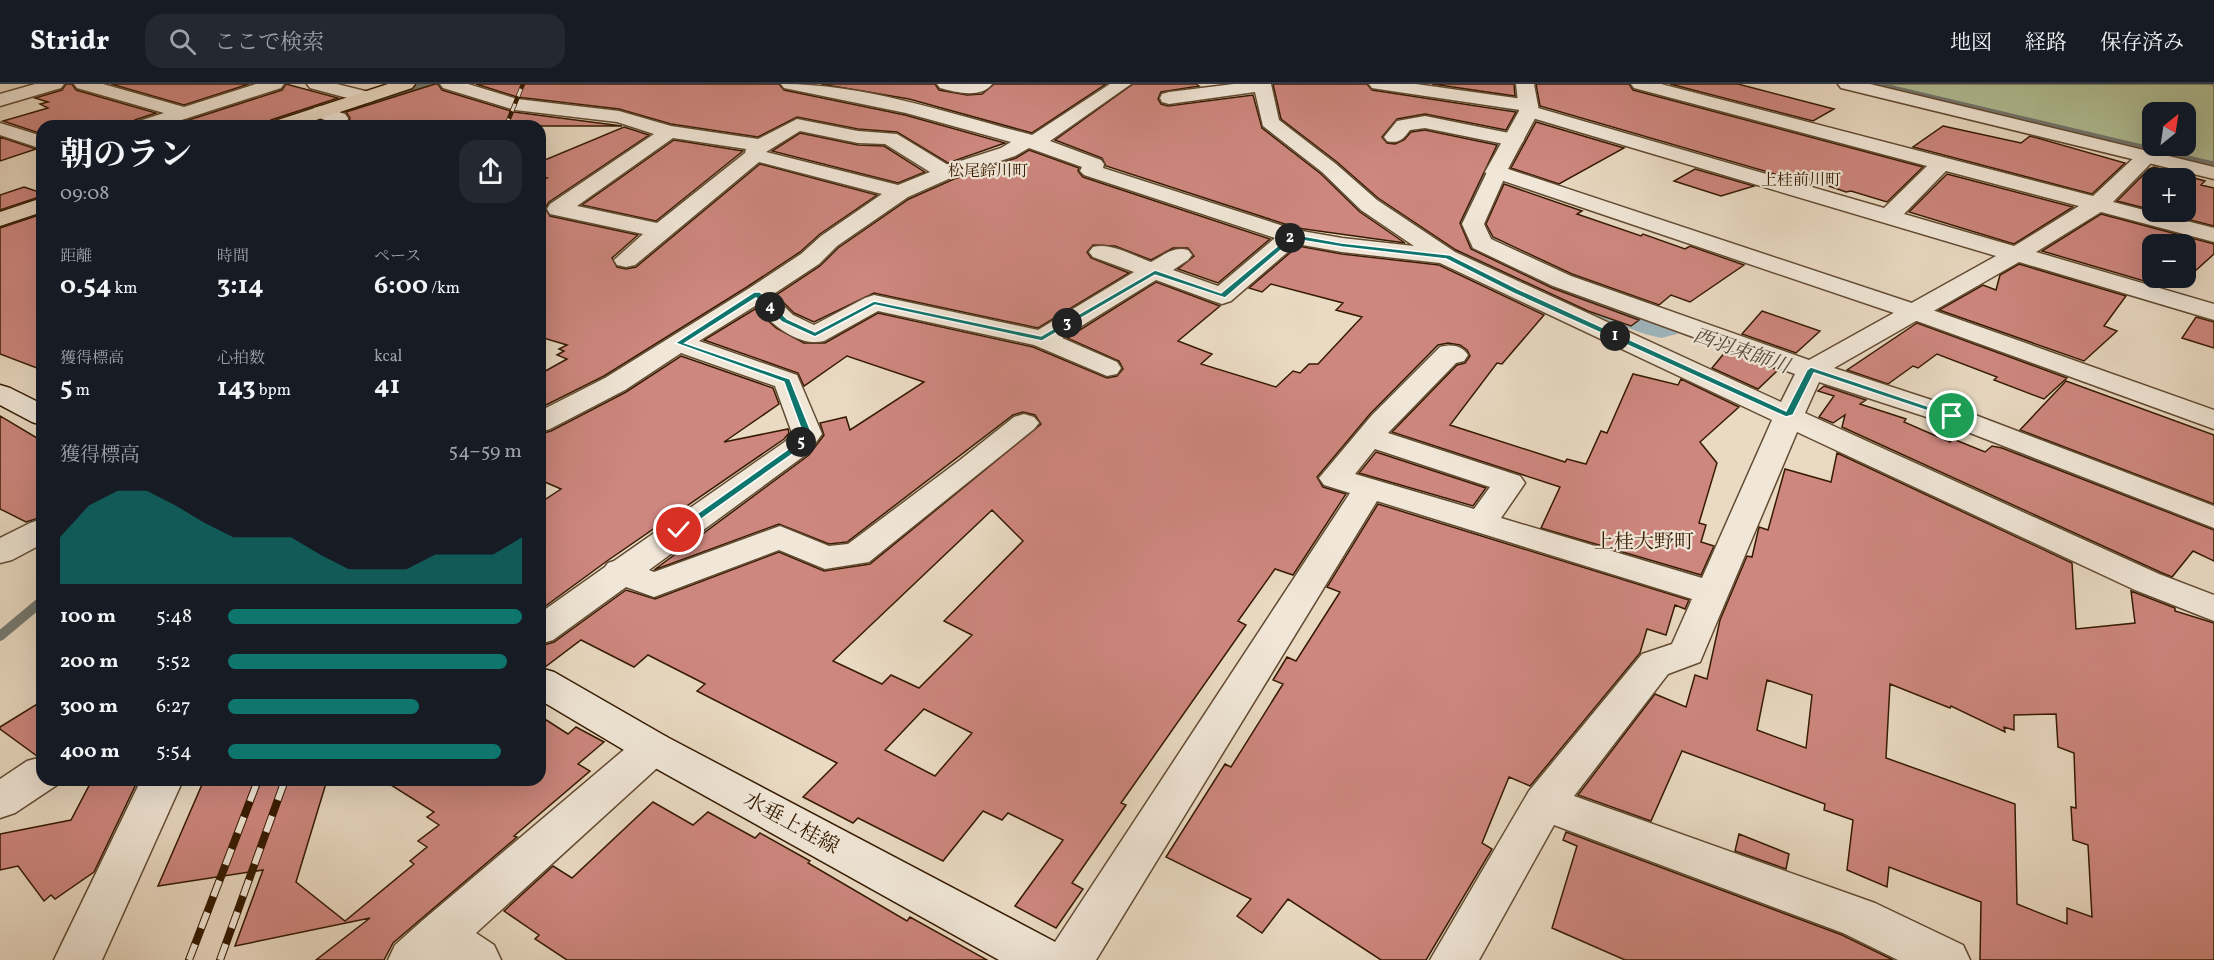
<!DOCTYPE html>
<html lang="ja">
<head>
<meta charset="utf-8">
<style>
	body { margin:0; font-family:Vollkorn,"Noto Serif JP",serif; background:#242831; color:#f1f3f6; height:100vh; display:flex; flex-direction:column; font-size:22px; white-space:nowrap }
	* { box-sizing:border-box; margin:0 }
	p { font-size:20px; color:#9ea1a6 }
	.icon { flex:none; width:33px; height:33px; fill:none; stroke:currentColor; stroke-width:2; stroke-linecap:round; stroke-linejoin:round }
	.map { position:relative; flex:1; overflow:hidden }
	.panel { position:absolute; left:36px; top:36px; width:510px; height:666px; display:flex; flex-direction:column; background:#171b24; border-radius:18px; box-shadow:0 6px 24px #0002 }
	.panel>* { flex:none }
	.needle { width:39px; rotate:30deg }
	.tools { position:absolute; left:2142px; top:18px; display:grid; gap:12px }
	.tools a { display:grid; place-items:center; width:54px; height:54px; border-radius:12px; background:#171b24; box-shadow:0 6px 24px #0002; font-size:30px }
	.pin { position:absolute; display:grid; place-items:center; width:51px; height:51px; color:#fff; margin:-26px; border:3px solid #fff; border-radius:50%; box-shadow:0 2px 6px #0007 }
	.km { position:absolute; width:30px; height:30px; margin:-15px; border-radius:50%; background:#222; color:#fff; font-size:16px; line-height:30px; text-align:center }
	.round { display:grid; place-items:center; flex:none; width:63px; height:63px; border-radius:18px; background:#242831 }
	.summary { display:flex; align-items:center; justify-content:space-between; height:102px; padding:0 24px }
	h1 { font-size:33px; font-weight:700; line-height:45px }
	.figures { display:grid; grid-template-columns:repeat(3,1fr); gap:9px; height:102px; padding:6px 24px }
	.figures div { display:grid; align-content:center }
	.figures b { font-size:26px; font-weight:700 }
	.figures small { font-size:16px; font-weight:400 }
	.figures p { font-size:16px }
	.chart { height:168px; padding:12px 24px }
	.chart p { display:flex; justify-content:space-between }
	.chart svg { width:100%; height:108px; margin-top:6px; fill:#0f766e; opacity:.7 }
	ul { padding:0 24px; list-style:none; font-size:20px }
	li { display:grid; grid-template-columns:96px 72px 1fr; align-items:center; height:45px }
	li i { height:15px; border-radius:8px; background:#0f766e }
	header { display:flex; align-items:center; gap:36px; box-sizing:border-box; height:84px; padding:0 30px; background:#171b24; border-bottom:2px solid #363941 }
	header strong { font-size:28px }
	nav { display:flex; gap:33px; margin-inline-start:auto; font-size:21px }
	.search { width:420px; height:54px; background:#242831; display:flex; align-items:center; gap:15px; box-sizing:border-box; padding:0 21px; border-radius:18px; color:#9ea1a6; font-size:22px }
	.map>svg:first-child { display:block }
</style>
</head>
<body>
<header>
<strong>Stridr</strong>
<div class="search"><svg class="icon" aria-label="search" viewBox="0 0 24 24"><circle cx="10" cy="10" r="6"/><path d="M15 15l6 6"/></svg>ここで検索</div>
<nav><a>地図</a><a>経路</a><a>保存済み</a></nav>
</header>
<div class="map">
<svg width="2214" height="876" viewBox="0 0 2214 876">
	<rect width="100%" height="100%" fill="#eadac3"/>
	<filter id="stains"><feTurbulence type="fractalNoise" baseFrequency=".00333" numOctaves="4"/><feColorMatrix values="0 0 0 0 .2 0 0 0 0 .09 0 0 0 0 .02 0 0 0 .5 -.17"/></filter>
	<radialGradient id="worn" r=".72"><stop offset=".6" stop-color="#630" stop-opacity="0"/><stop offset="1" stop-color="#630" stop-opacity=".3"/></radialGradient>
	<path fill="#b2c097" stroke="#746e4c" stroke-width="1.5" fill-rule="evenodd" d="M 1878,0 L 2211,0 L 2214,2 L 2214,80 ZM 2152,28 L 2186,28 L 2186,62 L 2152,62 Z"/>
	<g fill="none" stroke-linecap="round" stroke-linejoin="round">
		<path stroke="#747973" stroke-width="7" d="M 1872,0 L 2214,81
			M 304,42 L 428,0"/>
		<path stroke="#747973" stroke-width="10" d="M 0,552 L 42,517"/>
		<path fill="#9eb7bf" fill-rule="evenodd" d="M 1494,0 L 1526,0 L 1537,28 L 1503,74 L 1501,95 L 1483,141 L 1488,151 L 1526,173 L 1577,196 L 1677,230 L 1684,240 L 1677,250 L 1661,254 L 1645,250 L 1545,214 L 1470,178 L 1455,167 L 1443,141 L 1463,95 L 1467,73 L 1503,27 Z
			M 2041,359 L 2060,363 L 2214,424 L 2214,465 L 2193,459 L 2022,387 L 2014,375 L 2022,363 Z"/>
	</g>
	<path fill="#ce877f" stroke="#361b01" stroke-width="1.5" fill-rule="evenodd" d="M 66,0 L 72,0 L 76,6 L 156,29 L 135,36 L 131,42 L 42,42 L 42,50 L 3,37 L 48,24 L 40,20 L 48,18 L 35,14 L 62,6 Z
		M 111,0 L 249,0 L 184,21 Z
		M 286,0 L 338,14 L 271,36 L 267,42 L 170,42 L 282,6 Z
		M 435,0 L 438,0 L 442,6 L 514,28 L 622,42 L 349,42 L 350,34 L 346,28 Z
		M 476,0 L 779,0 L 784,6 L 905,31 L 1005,59 L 948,79 L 897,48 L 858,45 L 797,33 L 758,53 L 671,40 L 619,25 L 517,13 Z
		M 821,0 L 935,0 L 939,6 L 967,11 L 982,10 L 994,0 L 1106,0 L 1032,49 L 909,15 Z
		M 1133,0 L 1196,0 L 1199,2 L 1161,8 L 1158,15 L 1161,20 L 1168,22 L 1253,11 L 1262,44 L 1321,90 L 1360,128 L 1405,159 L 1297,144 L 1106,82 L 1102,74 L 1055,56 Z
		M 1273,0 L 1367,0 L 1372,6 L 1516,28 L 1506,46 L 1425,30 L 1397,35 L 1382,53 L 1387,59 L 1395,60 L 1404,56 L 1411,48 L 1425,46 L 1497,61 L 1460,139 L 1471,165 L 1552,204 L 1639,236 L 1631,242 L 1588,227 L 1456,166 L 1378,114 L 1337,78 L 1281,35 Z
		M 1432,0 L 1514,0 L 1515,12 Z
		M 1536,0 L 1629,0 L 1633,6 L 1923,83 L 1887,118 L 1851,107 L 1846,108 L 1794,90 L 1785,93 L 1540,22 Z
		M 1670,0 L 1738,0 L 1834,25 L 1813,37 Z
		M 1536,38 L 1624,64 L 1559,100 L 1511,84 Z
		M 1943,42 L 2021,59 L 2030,52 L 2125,79 L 2092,110 L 1913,63 Z
		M 624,43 L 649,51 L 549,118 L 545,124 L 550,132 L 638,151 L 612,174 L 617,183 L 626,185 L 636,183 L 760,80 L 877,111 L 820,150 L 800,168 L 747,203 L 604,292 L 540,324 L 540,290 L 567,275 L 557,271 L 564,267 L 559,265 L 567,261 L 540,253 L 540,97 L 547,94 L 540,92 L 540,78 Z
		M 800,49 L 858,61 L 884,62 L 925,88 L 898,99 L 772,67 Z
		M 0,53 L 36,65 L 0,77 Z
		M 674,56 L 743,67 L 656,137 L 582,121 Z
		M 1029,66 L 1079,84 L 1078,87 L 1083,93 L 1270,155 L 1218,199 L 1178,185 L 1194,172 L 1188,164 L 1173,164 L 1151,176 L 1115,162 L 1093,161 L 1087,168 L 1091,174 L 1129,189 L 1038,244 L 874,209 L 814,238 L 794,229 L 776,211 L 820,182 L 838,164 L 909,115 L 954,95 L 1016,74 Z
		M 2154,83 L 2205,97 L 2201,101 L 2214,104 L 2214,142 L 2159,128 L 2186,128 L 2186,94 L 2152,94 L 2152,126 L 2117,117 L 2149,85 Z
		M 1695,85 L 1754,102 L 1721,112 L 1674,97 Z
		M 1947,90 L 2073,123 L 2014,160 L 1909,128 Z
		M 1504,100 L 1582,127 L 1577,130 L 1641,152 L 1643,150 L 1685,165 L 1690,162 L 1744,181 L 1690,218 L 1671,211 L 1659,221 L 1572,190 L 1493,153 L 1486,140 Z
		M 24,103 L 42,109 L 42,112 L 0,126 L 0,111 Z
		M 42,130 L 42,286 L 0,270 L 0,144 Z
		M 2101,130 L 2214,160 L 2214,170 L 2184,197 L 2173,194 L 2186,194 L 2186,160 L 2152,160 L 2152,194 L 2156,194 L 2151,199 L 2042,167 Z
		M 1298,162 L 1342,170 L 1439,181 L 1544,231 L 1502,280 L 1497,279 L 1450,341 L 1565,378 L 1567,375 L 1586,380 L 1601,347 L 1607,349 L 1633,290 L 1678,301 L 1681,295 L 1739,323 L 1700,358 L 1717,379 L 1699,439 L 1706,441 L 1701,458 L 1714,462 L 1701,491 L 1541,444 L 1560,403 L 1392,348 L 1457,281 L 1465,279 L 1470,272 L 1467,266 L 1460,261 L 1448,259 L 1438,261 L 1370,330 L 1317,393 L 1323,403 L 1346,410 L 1293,491 L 1275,485 L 1238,537 L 1246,541 L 1121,719 L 1126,721 L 1072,799 L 1083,805 L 1056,844 L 1015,822 L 1063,756 L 1008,729 L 1002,736 L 983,727 L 943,777 L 858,734 L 853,739 L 803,713 L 837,679 L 697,607 L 705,600 L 648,571 L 634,583 L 581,556 L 545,583 L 544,561 L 554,558 L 626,506 L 655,515 L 779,468 L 824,487 L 870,480 L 1041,340 L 1035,331 L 1023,328 L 1013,331 L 847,458 L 829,460 L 779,440 L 654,486 L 809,371 L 824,351 L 820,339 L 846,333 L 850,346 L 924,298 L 847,272 L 804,302 L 798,289 L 704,256 L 755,225 L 776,244 L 804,259 L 825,259 L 878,229 L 1033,263 L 1107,294 L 1117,292 L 1123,285 L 1119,277 L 1067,254 L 1156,198 L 1220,222 L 1178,257 L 1212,270 L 1201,280 L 1276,303 L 1293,287 L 1300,289 L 1309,280 L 1318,280 L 1362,233 L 1336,226 L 1343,219 L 1271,200 L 1262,208 L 1249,204 ZM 992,426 L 1023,457 L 944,537 L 972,551 L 919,604 L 891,591 L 882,600 L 833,577 ZM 924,625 L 972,649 L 935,692 L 885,666 Z
		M 2019,180 L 2126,212 L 2104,242 L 2117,247 L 2084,277 L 1939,226 L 1983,201 L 1996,206 L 2000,191 Z
		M 1762,227 L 1820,247 L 1796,269 L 1742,250 Z
		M 2196,233 L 2214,238 L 2214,264 L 2182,254 Z
		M 1917,239 L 2067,294 L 2044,315 L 1994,296 L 1997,293 L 1937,270 L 1918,284 L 1913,282 L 1888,300 L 1847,286 Z
		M 1726,267 L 1778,286 L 1758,305 L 1712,284 Z
		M 681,272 L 773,304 L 779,320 L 724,358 L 788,345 L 789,349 L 784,355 L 607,477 L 540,526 L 540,419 L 561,405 L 540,396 L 540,350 L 551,347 L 626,308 Z
		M 2066,297 L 2214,351 L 2214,420 L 2020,346 Z
		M 1824,302 L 1866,316 L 1860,320 L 1906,335 L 1904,338 L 1950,358 L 1953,355 L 1985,368 L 1992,362 L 2002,364 L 2214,446 L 2214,477 L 2193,467 L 2172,493 L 2160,488 L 1842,343 L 1845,331 L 1833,339 L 1819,333 L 1834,312 L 1818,307 Z
		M 0,332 L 42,357 L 42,433 L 26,438 L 0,425 Z
		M 1376,368 L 1486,404 L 1473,422 L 1359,389 Z
		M 1837,369 L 2072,479 L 2076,545 L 2135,539 L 2131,507 L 2175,524 L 2175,527 L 2214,539 L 2214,876 L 1980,876 L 1981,818 L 1889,783 L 1887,803 L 1847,786 L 1853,736 L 1824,726 L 1825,720 L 1682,667 L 1651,737 L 1578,711 L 1655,610 L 1686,623 L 1695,591 L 1707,595 L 1720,536 L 1747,472 L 1752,473 L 1759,443 L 1768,446 L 1785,385 L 1831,398 ZM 1767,596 L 1812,611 L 1806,664 L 1757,646 ZM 1890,600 L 1950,624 L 1951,622 L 2005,648 L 2004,643 L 2014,646 L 2014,631 L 2056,630 L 2058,663 L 2074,669 L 2076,724 L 2071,723 L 2073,756 L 2088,761 L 2092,833 L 2067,824 L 2067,840 L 2017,820 L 2015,720 L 1886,674 Z
		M 1378,420 L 1689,516 L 1685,525 L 1675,521 L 1666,551 L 1647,545 L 1640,569 L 1530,702 L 1509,693 L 1482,759 L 1492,765 L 1426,876 L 1381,876 L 1288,815 L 1262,849 L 1237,832 L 1251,815 L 1166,773 L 1225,680 L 1231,683 L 1283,600 L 1273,596 L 1287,573 L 1296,577 L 1340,508 L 1327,503 Z
		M 42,617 L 42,671 L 37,672 L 0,645 L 0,643 Z
		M 540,632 L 568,650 L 576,643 L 604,658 L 578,680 L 590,687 L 514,752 L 517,753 L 393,859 L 384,876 L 316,876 L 370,834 L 235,862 L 263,786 L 158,802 L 204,696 L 327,696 L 296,798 L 345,837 L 414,780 L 410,777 L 427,763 L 418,757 L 439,741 L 427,733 L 434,728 L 383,696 L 540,696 Z
		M 92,696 L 138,696 L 94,788 L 55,815 L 51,811 L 44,817 L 18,782 L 0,786 L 0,750 L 71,736 Z
		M 653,718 L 693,741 L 708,728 L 755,754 L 760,749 L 810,777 L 808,779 L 907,837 L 910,833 L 987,876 L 567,876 L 535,855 L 539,851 L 504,827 L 553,782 L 572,794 Z
		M 1566,748 L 1842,851 L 1893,876 L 1625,876 L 1552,844 L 1577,762 L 1563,756 Z
		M 1739,750 L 1789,770 L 1786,785 L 1735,767 Z"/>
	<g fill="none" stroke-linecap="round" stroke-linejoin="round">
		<defs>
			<path id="minor" d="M 35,0 L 64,0 L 61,4 L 0,22 L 0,10 Z
				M 74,0 L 103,0 L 184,23 L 256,0 L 284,0 L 281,4 L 163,42 L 133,42 L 136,38 L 164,29 L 77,4 Z
				M 307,0 L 337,0 L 373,9 L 375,13 L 373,17 L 366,19 L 310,4 Z
				M 440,0 L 468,0 L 517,15 L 619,27 L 671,42 L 758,55 L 797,35 L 858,47 L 897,50 L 948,81 L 1001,64 L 1011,58 L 906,29 L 784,4 L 781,0 C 867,0 950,30 1032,51 L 1110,0 L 1131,0 L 1050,57 L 1101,76 L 1104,80 L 1103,84 L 1296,146 L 1342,154 L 1414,162 L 1361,126 L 1322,88 L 1263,42 L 1255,8 L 1169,20 L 1162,18 L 1160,14 L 1162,10 L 1169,8 L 1234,0 L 1271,0 L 1279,36 L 1336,80 L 1377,116 L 1455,168 L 1781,318 L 1795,290 L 1553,202 L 1473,164 L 1462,140 L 1489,84 L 1496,82 L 1503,84 L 1507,88 L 1484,140 L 1491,155 L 1571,192 L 1809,276 L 1996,172 L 1522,31 L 1520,26 L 1378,5 L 1372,4 L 1369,0 L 1416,0 L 1530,16 L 1537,18 L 1538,24 L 1884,124 L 1927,82 L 1634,4 L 1631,0 L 1661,0 L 2093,112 L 2139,69 L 2146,67 L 2153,69 L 2156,73 L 2153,77 L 2113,118 L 2214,144 L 2214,158 L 2101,128 L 2036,168 L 2214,220 L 2214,236 L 2019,178 L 1834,284 L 1962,326 L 2214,422 L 2214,444 L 1942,338 L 1819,298 L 1805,329 L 2159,490 L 2214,511 L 2214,537 L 2135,506 L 1797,348 L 1700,578 L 1668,590 L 1574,712 L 1875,819 L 1963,861 L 1970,876 L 1898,876 L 1843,849 L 1554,741 L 1479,876 L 1430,876 L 1529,707 L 1642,570 L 1672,560 L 1692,515 L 1377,417 L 1096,876 L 1046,876 L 1053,861 L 1350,409 L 1324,401 L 1319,394 L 1372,331 L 1440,263 C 1452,260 1461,261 1468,271 L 1464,277 L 1456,279 L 1388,349 L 1520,392 L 1525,399 L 1501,434 L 1702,494 L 1772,336 L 1440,179 L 1342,168 L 1297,160 L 1231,217 L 1222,220 L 1213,217 L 1156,196 L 1062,254 L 1117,278 L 1121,284 L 1117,290 L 1107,292 L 1034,261 L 878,227 L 824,257 C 798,263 772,240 755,222 L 699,257 L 797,291 L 822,350 L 808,369 L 649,486 L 654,488 L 780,442 L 829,462 L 848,460 L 960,376 L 1014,333 L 1024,330 L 1034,333 L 1039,339 L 1034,345 L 869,478 L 825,485 L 779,466 L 654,513 L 626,503 L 553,556 L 540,560 L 540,529 L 605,483 L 608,479 L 614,477 L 786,357 L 792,349 L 775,302 L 681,269 L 625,306 L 550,345 L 540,348 L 540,327 L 605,294 L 748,205 L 801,170 L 821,152 L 882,110 L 759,78 L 635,181 L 626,183 L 617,181 L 614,176 L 643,150 L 550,130 L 547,125 L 550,120 L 654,50 L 617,38 L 515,26 L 443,4 ZM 800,47 L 858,59 L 885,60 L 930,88 L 898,101 L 766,68 ZM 673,54 L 746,65 L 745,69 L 657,139 L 577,122 ZM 1029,64 L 1082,83 L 1080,87 L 1084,91 L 1275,154 L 1218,202 L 1173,186 L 1188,176 L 1192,171 L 1188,166 C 1174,162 1164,171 1151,178 C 1134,172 1111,158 1093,163 L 1089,168 L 1093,173 L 1134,188 L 1038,246 L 874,211 L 865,214 L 814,241 L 793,231 L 772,211 L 819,180 L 837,162 L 908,113 L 953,93 L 1015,72 ZM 1946,87 L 2079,122 L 2014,162 L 1904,130 ZM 1375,365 L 1490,403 L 1474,425 L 1355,390 Z
				M 937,0 L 992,0 C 981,15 955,8 940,4 Z
				M 321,22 L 345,30 L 348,34 L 347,42 L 327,42 L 328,37 L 314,32 L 311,28 L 314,24 Z
				M 1425,32 L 1514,50 L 1521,52 L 1524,56 L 1521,60 L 1514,62 L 1425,44 L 1410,46 C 1403,55 1399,60 1387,57 L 1384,53 L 1397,37 Z
				M 0,39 L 42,52 L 42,65 L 0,51 Z
				M 42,435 L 42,460 L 12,476 L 0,479 L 0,454 L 30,439 Z
				M 653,648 L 667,653 L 673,664 L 667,675 L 476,849 L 494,861 L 501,876 L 388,876 L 395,861 L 423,836 L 639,653 Z
				M 42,673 L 42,696 L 59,696 L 57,701 L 15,729 L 0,734 L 0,695 L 27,677 Z
				M 141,696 L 183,696 L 102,876 L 54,876 Z"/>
			<path id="tertiary" d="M 1516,0 L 1534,0 L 1539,27 L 1508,85 L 1921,222 L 2214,326 L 2214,345 L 1903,232 L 1489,92 L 1485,88 L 1519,27 Z
				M 1838,0 L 1870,0 L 2214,83 L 2214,95 L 1841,4 Z"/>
			<path id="secondary" d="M 0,301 L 10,304 L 42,320 L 42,341 L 32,338 L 0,321 Z
				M 540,584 L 554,588 L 667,653 L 1061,861 L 1068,876 L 999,876 L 639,675 L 540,616 Z"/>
			<path id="primary" d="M 388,0 L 415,0 L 412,4 L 298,42 L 269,42 L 272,38 Z
				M 42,114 L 42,128 L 0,142 L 0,128 Z"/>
		</defs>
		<use href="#minor" stroke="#634b32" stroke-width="3"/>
		<use href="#tertiary" stroke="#634b32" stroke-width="3"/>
		<use href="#secondary" stroke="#361b01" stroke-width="3"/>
		<use href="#primary" stroke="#361b01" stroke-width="3"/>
		<use href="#minor" fill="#f1e7d8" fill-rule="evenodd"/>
		<use href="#tertiary" fill="#f1e7d8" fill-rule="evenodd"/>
		<use href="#secondary" fill="#f1e7d8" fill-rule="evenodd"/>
		<use href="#primary" fill="#eadac3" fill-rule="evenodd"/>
		<defs>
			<path id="rail-far1" d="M 506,42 L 523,0"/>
			<path id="rail" d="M 189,876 L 258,696
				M 220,876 L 285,696"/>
		</defs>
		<use href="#rail-far1" stroke="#361b01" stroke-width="4.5"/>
		<use href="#rail" stroke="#361b01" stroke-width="8"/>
		<use href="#rail-far1" stroke="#f1e7d8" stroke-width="3" stroke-dasharray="8" stroke-linecap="butt"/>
		<use href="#rail" stroke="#f1e7d8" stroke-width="6" stroke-dasharray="17" stroke-linecap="butt"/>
	</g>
	<path fill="#0f766e" stroke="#fff" stroke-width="1.5" d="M 1292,150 L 1342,159 L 1450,171 L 1518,205 L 1786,327 L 1807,286 L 1811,283 L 1957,332 L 1949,334 L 1814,289 L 1793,331 L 1786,333 L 1513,209 L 1446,175 L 1342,163 L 1294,155 L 1225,214 L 1155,191 L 1042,257 L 875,221 L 815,253 L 782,238 L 756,214 L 685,259 L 790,295 L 812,350 L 801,364 L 683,448 L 674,446 L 794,361 L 803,350 L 784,298 L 675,259 L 754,208 L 760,208 L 787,235 L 815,248 L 874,217 L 1041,252 L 1155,186 L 1221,209 Z"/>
	<g text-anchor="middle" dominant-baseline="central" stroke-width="4.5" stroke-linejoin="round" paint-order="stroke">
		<g font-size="16" fill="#361b01" stroke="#f1e7d8">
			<text x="988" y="88">松尾鈴川町</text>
			<text x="1801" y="97">上桂前川町</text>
		</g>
		<g font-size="20" font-style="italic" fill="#554a3a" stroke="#f1e7d8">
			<text transform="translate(1741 268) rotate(19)">西羽束師川</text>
		</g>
		<g font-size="20" fill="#361b01" stroke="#f1e7d8">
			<text x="1644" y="459">上桂大野町</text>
		</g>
		<g font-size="21" fill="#361b01" stroke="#f1e7d8">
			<text transform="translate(791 740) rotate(29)">水垂上桂線</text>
		</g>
	</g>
	<rect width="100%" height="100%" filter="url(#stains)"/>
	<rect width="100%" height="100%" fill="url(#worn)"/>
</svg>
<div class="tools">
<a><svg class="needle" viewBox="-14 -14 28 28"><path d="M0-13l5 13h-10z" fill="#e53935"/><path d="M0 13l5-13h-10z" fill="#9ea1a6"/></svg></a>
<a>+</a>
<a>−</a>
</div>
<div class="pin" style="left:1952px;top:332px;background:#1e9e55"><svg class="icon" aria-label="arrive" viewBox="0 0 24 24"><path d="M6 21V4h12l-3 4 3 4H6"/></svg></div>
<div class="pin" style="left:679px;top:446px;background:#d93025"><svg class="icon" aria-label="check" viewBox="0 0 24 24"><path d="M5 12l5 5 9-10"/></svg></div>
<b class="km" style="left:1615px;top:252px">1</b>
<b class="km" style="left:1290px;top:154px">2</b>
<b class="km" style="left:1067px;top:239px">3</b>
<b class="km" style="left:770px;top:223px">4</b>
<b class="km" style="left:801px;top:358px">5</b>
<section class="panel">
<div class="summary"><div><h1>朝のラン</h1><p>09:08</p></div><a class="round"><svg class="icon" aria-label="share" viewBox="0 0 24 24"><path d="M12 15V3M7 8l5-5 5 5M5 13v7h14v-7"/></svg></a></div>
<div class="figures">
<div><p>距離</p><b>0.54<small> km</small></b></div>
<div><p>時間</p><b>3:14</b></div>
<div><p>ペース</p><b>6:00<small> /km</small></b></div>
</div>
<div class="figures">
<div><p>獲得標高</p><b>5<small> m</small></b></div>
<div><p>心拍数</p><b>143<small> bpm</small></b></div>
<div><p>kcal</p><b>41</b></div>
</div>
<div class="chart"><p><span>獲得標高</span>54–59 m</p>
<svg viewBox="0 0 160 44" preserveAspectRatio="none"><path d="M0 44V25L10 12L20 6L30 6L40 12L50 19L60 25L70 25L80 25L90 32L100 38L110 38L120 38L130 32L140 32L150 32L160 25V44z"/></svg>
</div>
<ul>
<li><b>100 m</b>5:48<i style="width:100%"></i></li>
<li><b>200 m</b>5:52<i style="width:95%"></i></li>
<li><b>300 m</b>6:27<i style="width:65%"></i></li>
<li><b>400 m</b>5:54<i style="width:93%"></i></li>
</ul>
</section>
</div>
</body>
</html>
